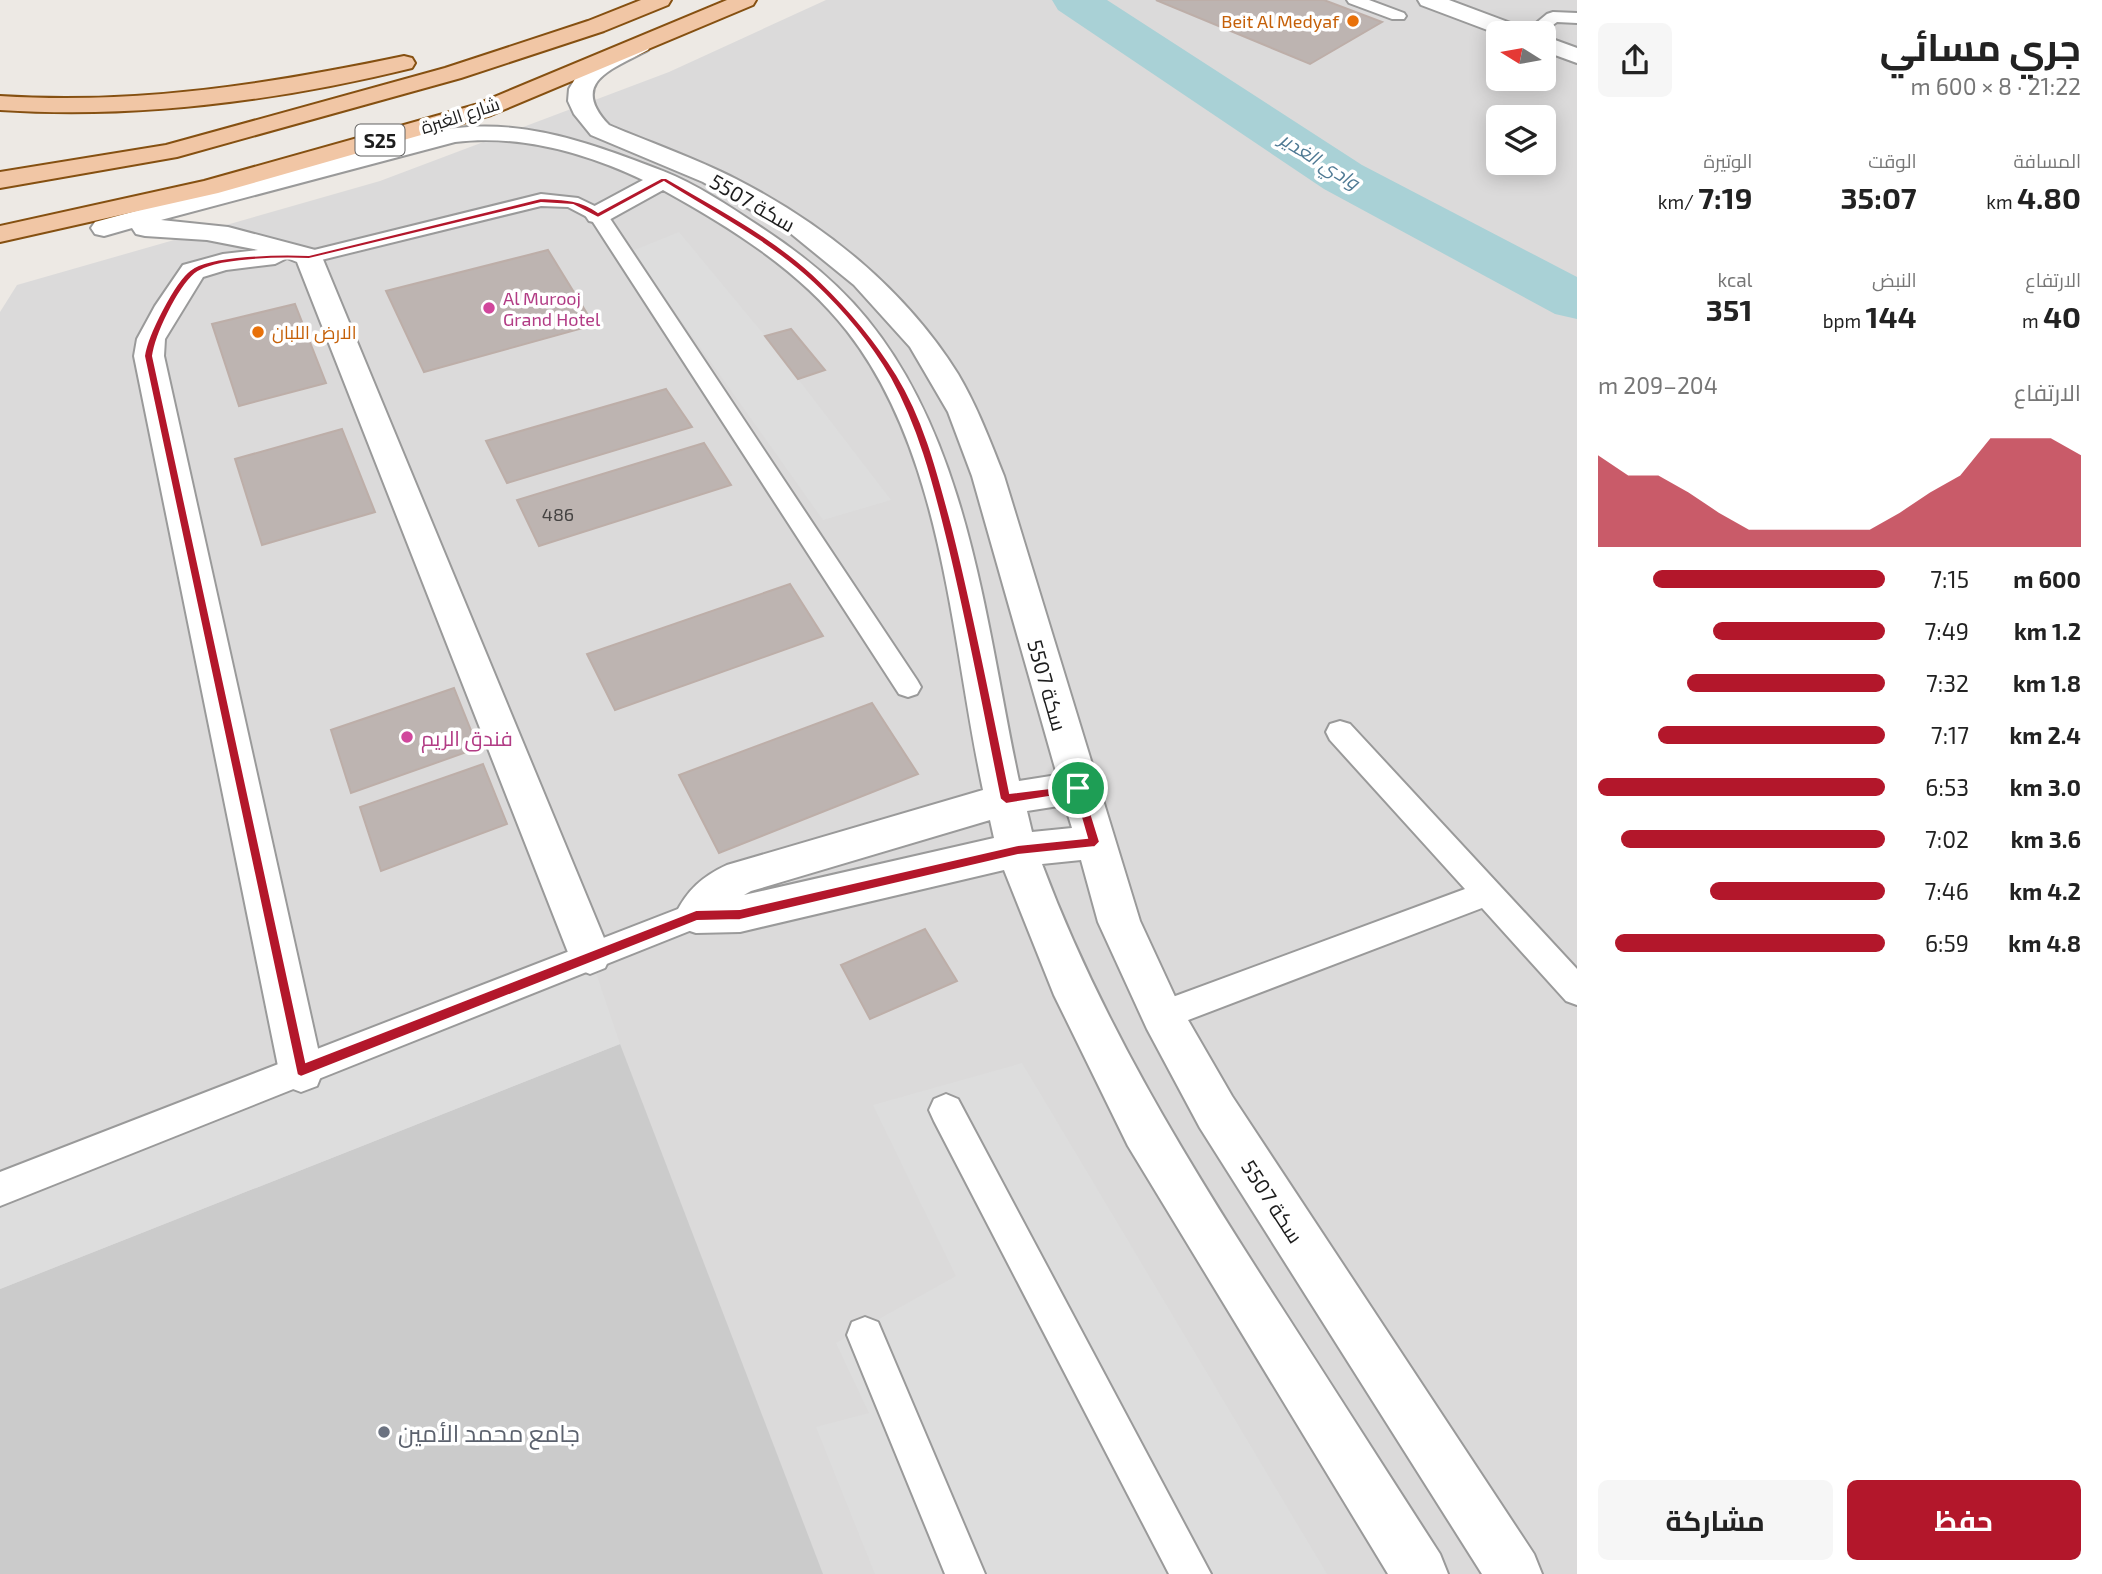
<!DOCTYPE html>
<html lang="ar">
<head>
<meta charset="utf-8">
<style>
	body { margin:0; font-family:"Exo 2",Cairo,sans-serif; background:#f6f6f6; color:#222; direction:rtl; height:100vh; display:flex; flex-direction:column; font-size:26px; white-space:nowrap }
	* { box-sizing:border-box; margin:0 }
	p { font-size:23px; color:#767676 }
	.icon { flex:none; width:38px; height:38px; fill:none; stroke:currentColor; stroke-width:2; stroke-linecap:round; stroke-linejoin:round }
	.map { position:relative; flex:1; overflow:hidden; direction:ltr }
	.panel { display:flex; flex-direction:column; background:#fff; width:525px }
	.panel>* { flex:none }
	.needle { width:46px; rotate:281deg }
	.fabs { position:absolute; left:1486px; top:21px; display:grid; gap:14px }
	.fabs a { display:grid; place-items:center; width:70px; height:70px; border-radius:10px; background:#fff; box-shadow:0 4px 18px #0003; font-size:35px }
	.pin { position:absolute; display:grid; place-items:center; width:60px; height:60px; color:#fff; margin:-30px; border:4px solid #fff; border-radius:50%; box-shadow:0 2px 7px #0007 }
	.round { display:grid; place-items:center; flex:none; width:74px; height:74px; border-radius:10px; background:#f6f6f6 }
	.head { display:flex; align-items:center; justify-content:space-between; height:119px; padding:0 21px }
	h1 { font-size:38px; font-weight:700; line-height:52px }
	.figures { display:grid; grid-template-columns:repeat(3,1fr); gap:10px; height:119px; padding:7px 21px }
	.figures div { display:grid; align-content:center }
	.figures b { font-size:30px; font-weight:700 }
	.figures small { font-size:19px; font-weight:400 }
	.figures p { font-size:19px }
	.chart { height:196px; padding:14px 21px }
	.chart p { display:flex; justify-content:space-between }
	.chart svg { width:100%; height:126px; margin-top:7px; fill:#b3172b; opacity:.7 }
	.action { display:flex; gap:14px; margin-top:auto; padding:14px 21px }
	.action a { flex:1; height:80px; border-radius:10px; background:#b3172b; color:#fff; font-size:28px; font-weight:700; line-height:80px; text-align:center }
	.action a+a { background:#f6f6f6; color:#222 }
	ul { padding:0 21px; list-style:none; font-size:23px }
	li { display:grid; grid-template-columns:112px 84px 1fr; align-items:center; height:52px }
	li i { height:18px; border-radius:9px; background:#b3172b }
	main { display:flex; flex:1; min-height:0 }
	.map>svg:first-child { display:block }
</style>
</head>
<body>
<main>
<section class="panel">
<div class="head"><div><h1>جري مسائي</h1><p>21:22 · 8 × 600 m</p></div><a class="round"><svg class="icon" aria-label="share" viewBox="0 0 24 24"><path d="M12 15V3M7 8l5-5 5 5M5 13v7h14v-7"/></svg></a></div>
<div class="figures">
<div><p>المسافة</p><b>4.80<small> km</small></b></div>
<div><p>الوقت</p><b>35:07</b></div>
<div><p>الوتيرة</p><b>7:19<small> /km</small></b></div>
</div>
<div class="figures">
<div><p>الارتفاع</p><b>40<small> m</small></b></div>
<div><p>النبض</p><b>144<small> bpm</small></b></div>
<div><p>kcal</p><b>351</b></div>
</div>
<div class="chart"><p><span>الارتفاع</span>204–209 m</p>
<svg viewBox="0 0 160 44" preserveAspectRatio="none"><path d="M0 44V12L10 19L20 19L30 25L40 32L50 38L60 38L70 38L80 38L90 38L100 32L110 25L120 19L130 6L140 6L150 6L160 12V44z"/></svg>
</div>
<ul>
<li><b>600 m</b>7:15<i style="width:81%"></i></li>
<li><b>1.2 km</b>7:49<i style="width:60%"></i></li>
<li><b>1.8 km</b>7:32<i style="width:69%"></i></li>
<li><b>2.4 km</b>7:17<i style="width:79%"></i></li>
<li><b>3.0 km</b>6:53<i style="width:100%"></i></li>
<li><b>3.6 km</b>7:02<i style="width:92%"></i></li>
<li><b>4.2 km</b>7:46<i style="width:61%"></i></li>
<li><b>4.8 km</b>6:59<i style="width:94%"></i></li>
</ul>
<div class="action"><a>حفظ</a><a>مشاركة</a></div>
</section>
<div class="map">
<svg width="1577" height="1574" viewBox="0 0 1577 1574">
	<rect width="100%" height="100%" fill="#ede9e4"/>
	<path fill="#dbdada" fill-rule="evenodd" d="M 826,0 L 1577,0 L 1577,1574 L 0,1574 L 0,312 L 17,285 L 380,181 L 669,72 ZM 1498,33 L 1544,33 L 1544,79 L 1498,79 ZM 1498,117 L 1544,117 L 1544,163 L 1498,163 Z"/>
	<path fill="#cbcbcb" d="M 620,1044 L 823,1574 L 0,1574 L 0,1289 Z"/>
	<path fill="#ddd" d="M 679,232 L 765,336 L 891,500 L 823,520 L 632,251 Z
		M 590,955 L 620,1044 L 0,1289 L 0,1188 Z
		M 1022,1063 L 1327,1574 L 875,1574 L 816,1427 L 869,1413 L 836,1343 L 956,1276 L 873,1105 Z"/>
	<g fill="none" stroke-linecap="round" stroke-linejoin="round">
		<path fill="#a9d1d6" fill-rule="evenodd" d="M 1052,0 L 1107,0 L 1362,165 L 1577,277 L 1577,319 L 1555,314 L 1324,189 L 1058,10 Z"/>
	</g>
	<path fill="#bdb4b1" stroke="#bdaea8" stroke-width="2" d="M 1156,0 L 1324,0 L 1382,22 L 1310,64 Z
		M 548,250 L 594,325 L 424,372 L 386,291 Z
		M 295,304 L 326,383 L 239,406 L 212,324 Z
		M 791,329 L 825,370 L 798,379 L 765,336 Z
		M 666,389 L 692,427 L 507,483 L 486,441 Z
		M 342,429 L 375,512 L 262,545 L 235,459 Z
		M 704,443 L 731,485 L 539,546 L 517,500 Z
		M 790,584 L 823,636 L 615,710 L 587,654 Z
		M 454,688 L 478,748 L 351,793 L 331,730 Z
		M 872,703 L 918,774 L 719,853 L 679,775 Z
		M 483,764 L 507,824 L 381,871 L 360,807 Z
		M 925,929 L 957,981 L 870,1019 L 841,965 Z"/>
	<g fill="none" stroke-linecap="round" stroke-linejoin="round">
		<defs>
			<path id="service" d="M 1347,0 L 1369,0 L 1404,13 L 1406,16 L 1404,19 L 1392,19 L 1349,3 Z
				M 1553,12 L 1577,13 L 1577,23 L 1557,22 L 1542,33 L 1524,33 L 1547,14 Z
				M 541,194 L 578,198 L 605,211 L 917,680 L 921,687 L 917,694 L 908,697 L 899,694 L 591,219 L 568,207 L 541,206 L 309,263 L 299,257 L 302,253 Z
				M 1340,721 L 1350,724 L 1577,969 L 1577,1005 L 1566,1001 L 1482,908 L 1162,1030 L 1151,1025 L 1146,1015 L 1151,1005 L 1465,889 L 1330,740 L 1326,732 L 1330,724 Z
				M 696,902 L 707,906 L 711,915 L 707,924 L 0,1206 L 0,1172 Z
				M 946,1094 L 958,1099 L 1211,1574 L 1169,1574 L 934,1121 L 929,1110 L 934,1099 Z
				M 865,1317 L 878,1322 L 985,1574 L 945,1574 L 847,1335 L 852,1322 Z"/>
			<path id="minor" d="M 640,38 L 648,40 L 651,45 L 648,50 C 613,69 568,82 609,125 C 651,143 695,158 736,179 C 824,224 905,289 958,374 C 977,406 990,441 1004,476 L 1140,921 L 1177,1001 L 1232,1096 L 1534,1554 L 1542,1574 L 1482,1574 L 1200,1128 L 1147,1029 L 1098,922 L 1081,860 L 1042,864 C 1102,1024 1190,1166 1282,1308 C 1335,1390 1387,1472 1440,1554 L 1448,1574 L 1388,1574 L 1128,1146 L 1054,995 L 1004,870 L 740,932 L 696,933 L 681,928 L 675,915 C 687,890 703,876 727,865 L 983,790 C 951,640 944,455 847,331 C 799,270 730,227 663,190 L 607,221 L 598,223 L 589,221 L 585,215 L 589,209 L 643,180 C 586,153 519,134 455,142 L 161,220 L 228,227 L 319,251 L 322,257 L 611,955 L 605,968 L 590,974 L 575,968 L 569,955 L 297,262 L 287,258 L 275,264 L 226,270 L 203,277 L 165,339 L 164,356 L 323,1071 L 317,1086 L 301,1092 L 285,1086 L 279,1071 L 134,356 L 137,339 L 155,306 L 183,265 L 223,254 L 258,250 L 207,240 L 145,236 L 136,234 L 132,228 L 104,236 L 95,234 L 91,228 L 95,222 L 417,135 C 508,112 580,139 663,171 C 696,184 729,206 759,226 C 799,252 837,282 867,319 C 970,445 986,626 1019,781 L 1057,775 L 972,476 L 948,412 L 910,347 L 854,285 L 789,232 L 703,182 L 591,135 L 574,114 L 568,101 L 569,89 L 578,74 L 603,56 ZM 1065,805 L 1072,828 L 1032,832 L 1027,811 ZM 990,820 L 994,838 L 744,895 L 751,891 Z"/>
			<path id="tertiary" d="M 1418,0 L 1449,0 L 1524,28 L 1527,33 L 1498,34 L 1421,5 Z
				M 1544,36 L 1577,48 L 1577,63 L 1544,51 Z"/>
			<path id="primary" d="M 641,0 L 671,0 L 668,5 L 604,31 L 461,78 L 177,157 L 0,188 L 0,172 L 166,145 L 445,68 L 588,21 Z
				M 727,0 L 756,0 L 753,5 L 491,115 L 218,193 L 0,242 L 0,226 L 204,181 L 475,105 Z
				M 404,56 L 412,58 L 415,63 L 412,68 C 277,101 139,119 0,110 L 0,96 C 138,105 270,84 404,56 Z"/>
		</defs>
		<use href="#service" stroke="#9a9a9a" stroke-width="4"/>
		<use href="#minor" stroke="#9a9a9a" stroke-width="4"/>
		<use href="#tertiary" stroke="#9a9a9a" stroke-width="4"/>
		<use href="#primary" stroke="#855011" stroke-width="4"/>
		<use href="#service" fill="#fff" fill-rule="evenodd"/>
		<use href="#minor" fill="#fff" fill-rule="evenodd"/>
		<use href="#tertiary" fill="#fff" fill-rule="evenodd"/>
		<use href="#primary" fill="#f1c6a5" fill-rule="evenodd"/>
	</g>
	<path fill="#b3172b" stroke="#fff" stroke-width="2" fill-rule="evenodd" d="M 661,178 L 666,178 C 719,209 776,238 820,281 C 849,309 876,341 897,375 C 926,422 939,477 953,529 C 975,616 992,705 1010,793 L 1082,784 L 1100,842 L 1095,847 L 1018,855 L 740,920 L 697,921 L 301,1077 L 297,1075 L 144,356 C 147,335 174,282 190,270 C 210,254 283,254 309,255 L 541,198 C 563,199 580,199 598,212 ZM 664,182 C 715,214 769,242 813,283 C 842,310 870,344 890,378 C 917,427 931,480 944,533 C 966,621 982,710 1000,799 L 1006,804 L 1074,793 L 1087,838 L 1018,845 L 740,909 L 696,910 L 306,1062 L 153,356 C 156,334 178,289 195,274 C 214,258 284,258 309,259 L 541,203 L 573,205 L 598,218 Z"/>
	<g fill="#e8710a" stroke="#fff" stroke-width="2.5">
		<circle cx="1353" cy="21" r="7"/>
		<circle cx="258" cy="332" r="7"/>
	</g>
	<g fill="#d1479c" stroke="#fff" stroke-width="2.5">
		<circle cx="489" cy="308" r="7"/>
		<circle cx="407" cy="737" r="7"/>
	</g>
	<circle fill="#6b7280" stroke="#fff" stroke-width="2.5" cx="384" cy="1432" r="7"/>
	<g text-anchor="middle" dominant-baseline="central" stroke-width="7" stroke-linejoin="round" paint-order="stroke">
		<g font-size="18" fill="#c56008" stroke="#fff" text-anchor="end">
			<text x="1339" y="21">Beit Al Medyaf</text>
			<text x="272" y="332" text-anchor="start">الارض اللبان</text>
		</g>
		<g font-size="18" fill="#1d1d1d" stroke="#fff">
			<text transform="translate(460 115) rotate(-18)">شارع الغبرة</text>
		</g>
		<g font-size="18" fill="#b23c85" stroke="#fff" text-anchor="start">
			<text x="503" y="298">Al Murooj<tspan x="503" dy="21">Grand Hotel</tspan></text>
		</g>
		<g font-size="18" fill="#454342">
			<text x="558" y="514">486</text>
		</g>
		<rect fill="#fff" stroke="#616161" stroke-width="2" x="355.5" y="124.5" width="49" height="31" rx="5"/>
		<g font-size="19" font-weight="bold" fill="#1d1d1d">
			<text x="380" y="140">S25</text>
		</g>
		<g font-size="19" font-style="italic" fill="#4e7993" stroke="#fff">
			<text transform="translate(1320 160) rotate(32)">وادي الغدير</text>
		</g>
		<g font-size="21" fill="#1d1d1d" stroke="#fff">
			<text transform="translate(753 202) rotate(30)">سكة 5507</text>
			<text transform="translate(1048 685) rotate(74)">سكة 5507</text>
			<text transform="translate(1273 1201) rotate(57)">سكة 5507</text>
		</g>
		<g font-size="21" fill="#b23c85" stroke="#fff" text-anchor="start">
			<text x="421" y="737">فندق الريم</text>
		</g>
		<g font-size="24" fill="#5b616d" stroke="#fff" text-anchor="start">
			<text x="398" y="1432">جامع محمد الأمين</text>
		</g>
	</g>
</svg>
<div class="fabs">
<a><svg class="needle" viewBox="-14 -14 28 28"><path d="M0-13l5 13h-10z" fill="#e53935"/><path d="M0 13l5-13h-10z" fill="#767676"/></svg></a>
<a><svg class="icon" aria-label="layers" viewBox="0 0 24 24"><path d="M12 4l9 5-9 5-9-5zM3 14l9 5 9-5"/></svg></a>
</div>
<div class="pin" style="left:1078px;top:788px;background:#1e9e55"><svg class="icon" aria-label="arrive" viewBox="0 0 24 24"><path d="M6 21V4h12l-3 4 3 4H6"/></svg></div>
</div>
</main>
</body>
</html>
